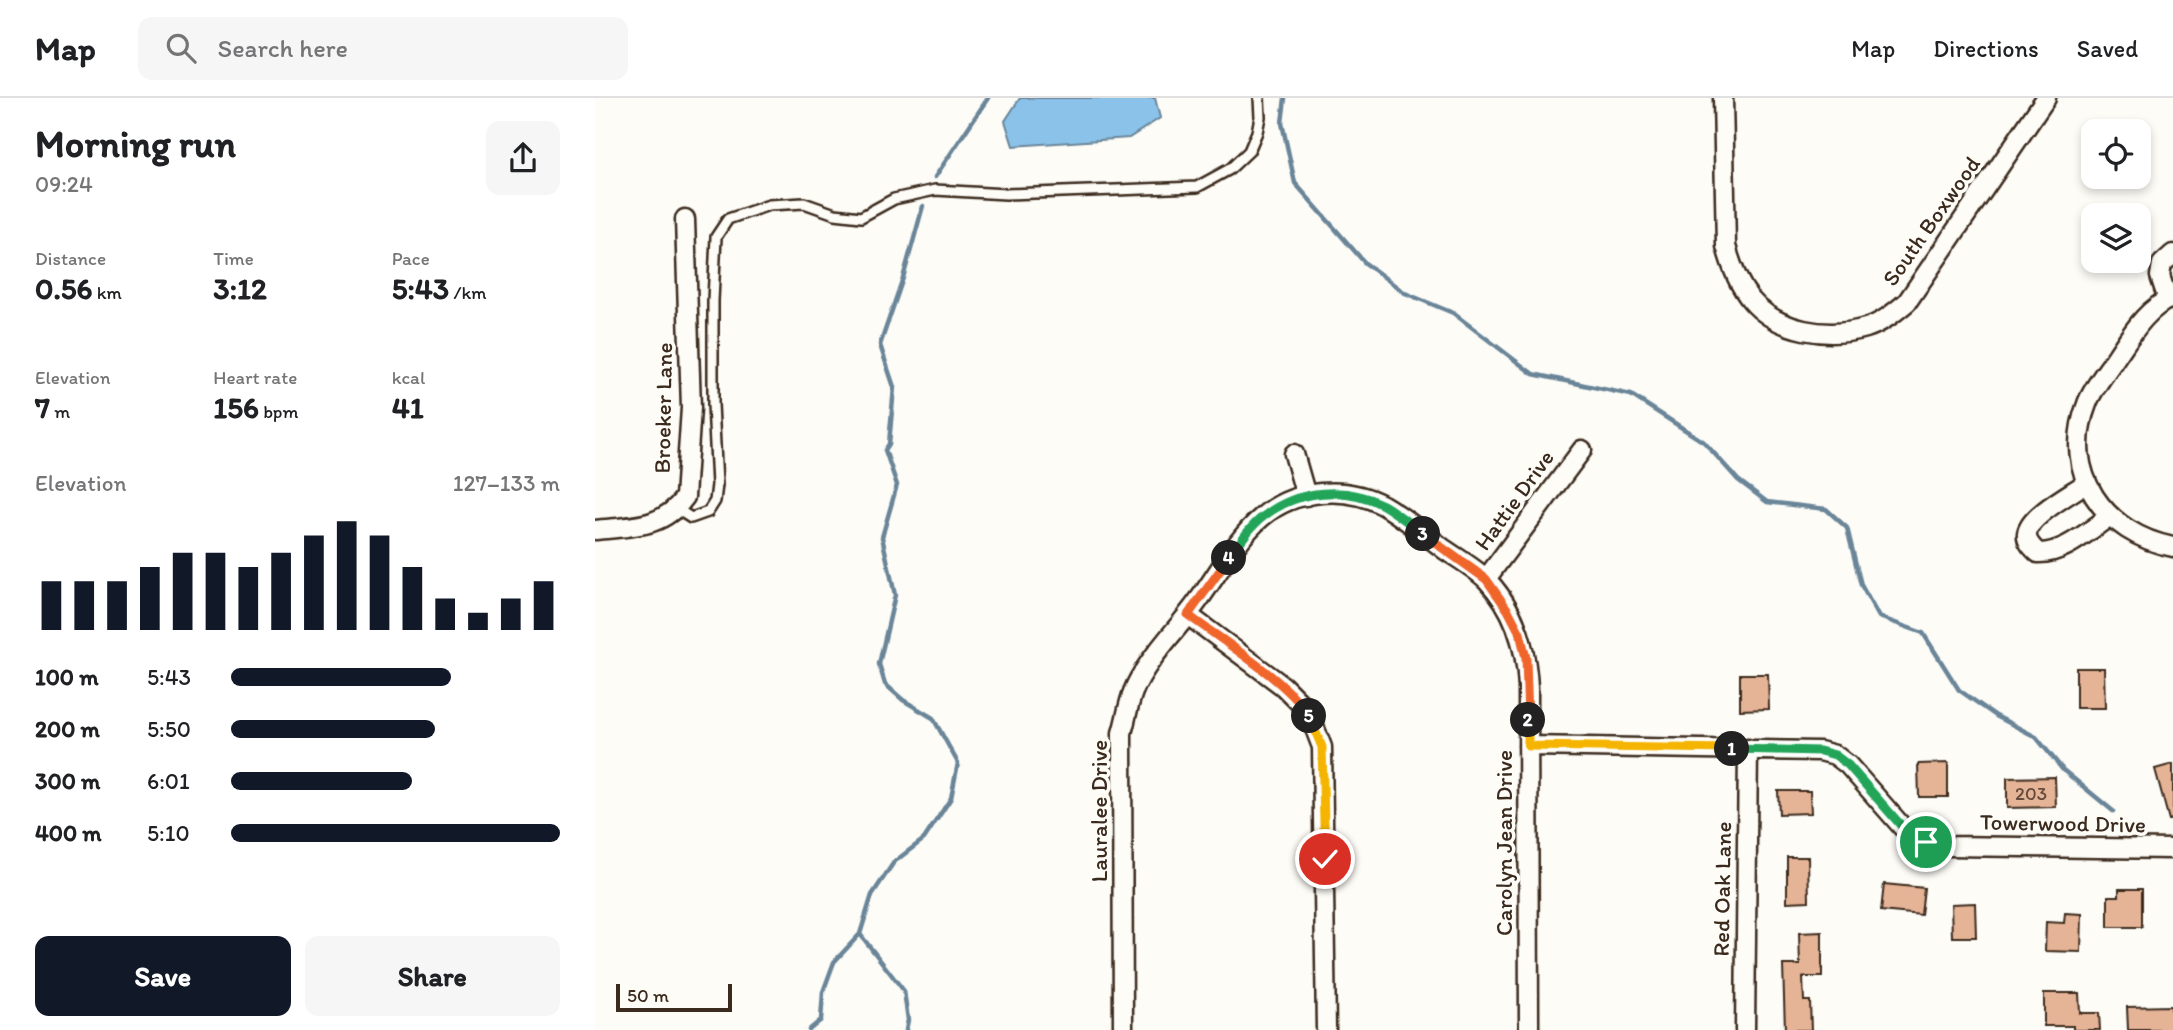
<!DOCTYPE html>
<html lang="en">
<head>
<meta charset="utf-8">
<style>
	body { margin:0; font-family:Itim,sans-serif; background:#f6f6f6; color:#202124; height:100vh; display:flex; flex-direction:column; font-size:26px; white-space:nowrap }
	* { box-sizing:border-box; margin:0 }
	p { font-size:23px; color:#757577 }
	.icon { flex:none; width:38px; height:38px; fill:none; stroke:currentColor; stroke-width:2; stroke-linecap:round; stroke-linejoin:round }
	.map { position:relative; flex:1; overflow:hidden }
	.panel { display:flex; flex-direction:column; background:#fff; width:595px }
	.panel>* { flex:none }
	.fabs { position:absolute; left:1486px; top:21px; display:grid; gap:14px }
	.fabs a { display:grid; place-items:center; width:70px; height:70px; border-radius:14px; background:#fff; box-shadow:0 4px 10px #0003; font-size:35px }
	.scale { position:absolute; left:21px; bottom:18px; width:116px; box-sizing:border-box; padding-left:7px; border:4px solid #3b2a1e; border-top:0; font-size:19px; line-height:24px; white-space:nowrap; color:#3b2a1e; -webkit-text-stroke:5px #fdfcf7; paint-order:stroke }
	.pin { position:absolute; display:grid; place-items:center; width:60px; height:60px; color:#fff; margin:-30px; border:4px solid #fff; border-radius:50%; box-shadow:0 2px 7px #0007 }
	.km { position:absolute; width:35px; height:35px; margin:-18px; border-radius:50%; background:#222; color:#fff; font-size:19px; line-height:35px; text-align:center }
	.round { display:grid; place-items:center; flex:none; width:74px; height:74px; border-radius:14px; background:#f6f6f6 }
	.overview { display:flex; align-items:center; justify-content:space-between; height:119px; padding:0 35px }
	h1 { font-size:38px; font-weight:800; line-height:52px }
	.stats { display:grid; grid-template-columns:repeat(3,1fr); gap:10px; height:119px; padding:7px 35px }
	.stats div { display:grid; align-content:center }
	.stats b { font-size:30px; font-weight:800 }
	.stats small { font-size:19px; font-weight:400 }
	.stats p { font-size:19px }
	.chart { height:196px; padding:14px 35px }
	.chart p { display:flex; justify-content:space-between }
	.chart svg { width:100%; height:126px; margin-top:7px; stroke:#111827; stroke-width:6 }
	.action { display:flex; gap:14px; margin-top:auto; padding:14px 35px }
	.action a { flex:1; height:80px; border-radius:14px; background:#111827; color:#fff; font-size:28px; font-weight:800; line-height:80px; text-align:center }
	.action a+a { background:#f6f6f6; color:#202124 }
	ul { padding:0 35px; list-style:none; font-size:23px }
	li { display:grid; grid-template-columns:112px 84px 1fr; align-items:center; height:52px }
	li i { height:18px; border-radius:9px; background:#111827 }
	header { display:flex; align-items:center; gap:42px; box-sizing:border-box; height:98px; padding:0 35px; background:#fff; border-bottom:2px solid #e0e0e0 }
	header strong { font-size:33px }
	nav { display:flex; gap:38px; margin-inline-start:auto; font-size:24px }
	.search { width:490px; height:63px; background:#f6f6f6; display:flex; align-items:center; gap:18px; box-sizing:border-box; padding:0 24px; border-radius:14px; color:#757577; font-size:26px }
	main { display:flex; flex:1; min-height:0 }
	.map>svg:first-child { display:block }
</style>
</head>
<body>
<header>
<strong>Map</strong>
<div class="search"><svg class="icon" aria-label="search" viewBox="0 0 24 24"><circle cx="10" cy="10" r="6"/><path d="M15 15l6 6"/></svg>Search here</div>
<nav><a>Map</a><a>Directions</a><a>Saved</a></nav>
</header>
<main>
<section class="panel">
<div class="overview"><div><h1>Morning run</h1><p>09:24</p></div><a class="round"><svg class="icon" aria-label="share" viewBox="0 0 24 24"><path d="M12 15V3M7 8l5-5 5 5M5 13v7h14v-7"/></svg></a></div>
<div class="stats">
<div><p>Distance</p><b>0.56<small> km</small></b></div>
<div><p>Time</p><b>3:12</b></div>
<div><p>Pace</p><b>5:43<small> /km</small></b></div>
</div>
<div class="stats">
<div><p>Elevation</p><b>7<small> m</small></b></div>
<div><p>Heart rate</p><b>156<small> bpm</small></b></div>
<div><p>kcal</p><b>41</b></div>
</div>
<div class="chart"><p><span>Elevation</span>127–133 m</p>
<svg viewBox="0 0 160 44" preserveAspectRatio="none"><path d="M5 44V27M15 44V27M25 44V27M35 44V22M45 44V17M55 44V17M65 44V22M75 44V17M85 44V11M95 44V6M105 44V11M115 44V22M125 44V33M135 44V38M145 44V33M155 44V27"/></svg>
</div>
<ul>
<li><b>100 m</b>5:43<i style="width:67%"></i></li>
<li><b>200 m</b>5:50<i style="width:62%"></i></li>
<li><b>300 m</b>6:01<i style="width:55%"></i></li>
<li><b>400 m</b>5:10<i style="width:100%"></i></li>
</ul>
<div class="action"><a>Save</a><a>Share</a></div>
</section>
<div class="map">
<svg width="1578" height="932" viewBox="0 0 1578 932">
	<rect width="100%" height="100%" fill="#fdfcf7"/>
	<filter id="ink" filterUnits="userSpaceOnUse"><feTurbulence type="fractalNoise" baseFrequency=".0143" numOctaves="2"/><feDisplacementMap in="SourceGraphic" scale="14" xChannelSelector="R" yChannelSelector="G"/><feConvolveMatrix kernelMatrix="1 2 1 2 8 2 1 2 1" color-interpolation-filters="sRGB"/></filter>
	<g filter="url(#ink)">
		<path fill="#8ac2e9" stroke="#6a8598" stroke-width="2" d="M 425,0 L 560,0 L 565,20 L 534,40 L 418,48 L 410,23 Z"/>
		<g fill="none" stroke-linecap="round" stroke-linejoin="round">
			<path stroke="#6a8598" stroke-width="4.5" d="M 690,0 L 687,25 L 700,85 L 770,165 L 810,195 L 858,215 L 938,276 L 1036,297 L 1109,344 L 1143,382 L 1172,404 L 1231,411 L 1252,430 L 1266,487 L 1284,519 L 1328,535 L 1364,592 L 1401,618 L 1441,639 L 1468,672 L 1518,713
				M 340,79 L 393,0
				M 265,836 L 309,893 L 313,922 L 311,932
				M 214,932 L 226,922 L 228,894 L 239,864 L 265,836 L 277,797 L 299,764 L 329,741 L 356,700 L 363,665 L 338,620 L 308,602 L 290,586 L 284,566 L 300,497 L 287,439 L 302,387 L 290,352 L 294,346 L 299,289 L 285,247 L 308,180 L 328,108"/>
		</g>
		<path fill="#e5b396" stroke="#3b2a1e" stroke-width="2" d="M 1481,570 L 1509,570 L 1510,610 L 1481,610 Z
			M 1145,576 L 1173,576 L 1174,611 L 1145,612 Z
			M 1353,665 L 1353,699 L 1324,699 L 1323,666 Z
			M 1578,666 L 1578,721 L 1574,722 L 1560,671 Z
			M 1460,679 L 1461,709 L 1412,710 L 1412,680 Z
			M 1183,693 L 1215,693 L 1216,715 L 1184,716 Z
			M 1192,759 L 1213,759 L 1214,803 L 1192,804 Z
			M 1289,786 L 1329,790 L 1326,817 L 1286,813 Z
			M 1524,791 L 1547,791 L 1547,829 L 1513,829 L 1513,798 L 1524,798 Z
			M 1380,805 L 1381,839 L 1357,839 L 1356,806 Z
			M 1470,815 L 1487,816 L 1486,854 L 1450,853 L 1451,824 L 1469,825 Z
			M 1227,834 L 1227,879 L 1208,879 L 1209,903 L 1215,903 L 1216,932 L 1190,932 L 1188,867 L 1205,867 L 1204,835 Z
			M 1449,895 L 1484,895 L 1485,915 L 1504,915 L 1505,932 L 1478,932 L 1478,928 L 1449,928 Z
			M 1576,908 L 1577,932 L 1533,932 L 1532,909 Z"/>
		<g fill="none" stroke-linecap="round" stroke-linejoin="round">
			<defs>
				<path id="lane" d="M 82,411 L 96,420 L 113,414 L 120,403 L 122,387 L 118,306 L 118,203 L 121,139 L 133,121 L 174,107 L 209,105 L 240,116 L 266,119 L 299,101 L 340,92 L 411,96 L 602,89 L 635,71 L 654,53 L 662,34 L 665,19 L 664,0"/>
				<path id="street" d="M 1128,0 L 1131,148 C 1136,167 1143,186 1156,202 C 1183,234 1233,241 1271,230 C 1287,225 1300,214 1312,204 L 1451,0
					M 1578,199 C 1552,210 1538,234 1523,256 C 1513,272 1498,289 1492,306 C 1465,375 1510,436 1578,449
					M 1573,202 L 1565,178 L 1567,166 L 1578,156
					M 699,356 L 711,398
					M 1491,385 C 1477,395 1433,418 1432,436 C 1431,444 1438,450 1443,455 C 1469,456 1493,433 1514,419
					M 0,432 C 35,428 68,431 90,399 L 96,310 L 90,121
					M 891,481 L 987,352
					M 593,517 L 688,588 L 707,607 L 719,628 L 727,649 L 731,932
					M 933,648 L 1225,653 L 1240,657 L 1253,667 L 1310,732 L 1331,744 L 1352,748 L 1578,751
					M 528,932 L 527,635 C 531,622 533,607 538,594 C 550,563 583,531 603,503 C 623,476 641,441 667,419 C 699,391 751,387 788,407 C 809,419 829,436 849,451 C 862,460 880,470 892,482 C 920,511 931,549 933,589 L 934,932
					M 1150,932 L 1153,651"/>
			</defs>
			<use href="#lane" stroke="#3b2a1e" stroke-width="14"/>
			<use href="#street" stroke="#3b2a1e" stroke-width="23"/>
			<use href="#lane" stroke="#fdfcf7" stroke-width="9"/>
			<use href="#street" stroke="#fdfcf7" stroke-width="18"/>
		</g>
	</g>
	<g fill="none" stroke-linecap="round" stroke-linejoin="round" filter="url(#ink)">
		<defs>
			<path id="split-1" d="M 1137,651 L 1225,653 L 1240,657 L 1253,667 L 1310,732 L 1331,744"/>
			<path id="split-2" d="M 933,622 L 933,648 L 1137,651"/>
			<path id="split-3" d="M 828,436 L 891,481 L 913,512 L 925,535 L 931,560 L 933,622"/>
			<path id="split-4" d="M 634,460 C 644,446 655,428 669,418 C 702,392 751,387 788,407 C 802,415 815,426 828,436"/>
			<path id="split-5" d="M 634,460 L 593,517 C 626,542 694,584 714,618"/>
			<path id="split-6" d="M 714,618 L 727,649 L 730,761"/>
		</defs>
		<use href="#split-1" stroke="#fff" stroke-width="14"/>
		<use href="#split-2" stroke="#fff" stroke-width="14"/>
		<use href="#split-3" stroke="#fff" stroke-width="14"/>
		<use href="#split-4" stroke="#fff" stroke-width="14"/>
		<use href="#split-5" stroke="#fff" stroke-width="14"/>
		<use href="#split-6" stroke="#fff" stroke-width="14"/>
		<use href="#split-1" stroke="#22a559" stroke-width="9"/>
		<use href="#split-2" stroke="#f5b400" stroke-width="9"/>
		<use href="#split-3" stroke="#f0652b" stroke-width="9"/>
		<use href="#split-4" stroke="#22a559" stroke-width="9"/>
		<use href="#split-5" stroke="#f0652b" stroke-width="9"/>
		<use href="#split-6" stroke="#f5b400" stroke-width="9"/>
	</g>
	<g text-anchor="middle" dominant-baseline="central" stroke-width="7" stroke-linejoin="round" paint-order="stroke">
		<g font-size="19" fill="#664c3c">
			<text x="1436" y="695">203</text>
		</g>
		<g font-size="23" fill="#3b2a1e" stroke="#fdfcf7">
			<text transform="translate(1336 123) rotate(-55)">South Boxwood</text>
			<text transform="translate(68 310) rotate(-89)">Broeker Lane</text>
			<text transform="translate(919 402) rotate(-54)">Hattie Drive</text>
			<text transform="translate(504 713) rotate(-90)">Lauralee Drive</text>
			<text transform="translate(1468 725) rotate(1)">Towerwood Drive</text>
			<text transform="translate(909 745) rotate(-90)">Carolyn Jean Drive</text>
			<text transform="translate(1127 791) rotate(-89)">Red Oak Lane</text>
		</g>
	</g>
</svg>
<div class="fabs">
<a><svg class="icon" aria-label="locate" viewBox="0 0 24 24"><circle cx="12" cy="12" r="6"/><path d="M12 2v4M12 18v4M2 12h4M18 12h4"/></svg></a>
<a><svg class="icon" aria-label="layers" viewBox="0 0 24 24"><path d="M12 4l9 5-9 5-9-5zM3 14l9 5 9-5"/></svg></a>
</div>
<div class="scale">50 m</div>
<div class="pin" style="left:1331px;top:744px;background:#1e9e55"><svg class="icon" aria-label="arrive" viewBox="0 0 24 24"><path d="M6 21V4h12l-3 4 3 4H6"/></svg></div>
<div class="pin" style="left:730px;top:761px;background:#d93025"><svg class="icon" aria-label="check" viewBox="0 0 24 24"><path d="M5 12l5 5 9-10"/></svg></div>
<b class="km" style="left:1137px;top:651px">1</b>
<b class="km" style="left:933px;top:622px">2</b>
<b class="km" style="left:828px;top:436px">3</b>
<b class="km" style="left:634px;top:460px">4</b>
<b class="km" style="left:714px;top:618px">5</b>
</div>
</main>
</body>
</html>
